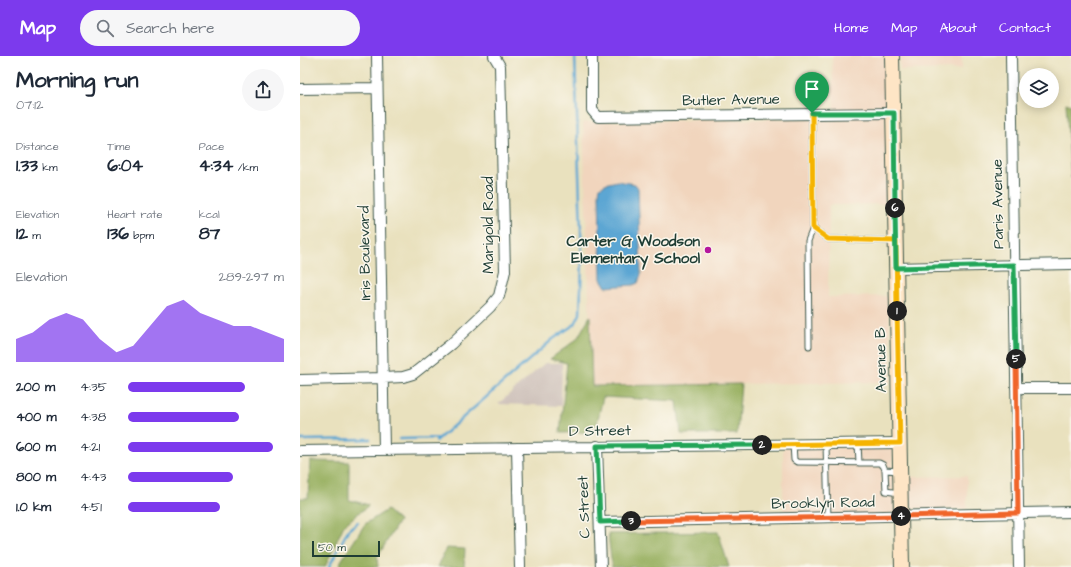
<!DOCTYPE html>
<html lang="en">
<head>
<meta charset="utf-8">
<style>
	body { margin:0; font-family:"Architects Daughter",sans-serif; background:#f6f6f7; color:#1f2937; height:100vh; display:flex; flex-direction:column; font-size:15px; white-space:nowrap }
	* { box-sizing:border-box; margin:0 }
	p { font-size:13px; color:#747a83 }
	.icon { flex:none; width:22px; height:22px; fill:none; stroke:currentColor; stroke-width:2; stroke-linecap:round; stroke-linejoin:round }
	.map { position:relative; flex:1; overflow:hidden }
	.details { display:flex; flex-direction:column; background:#fff; width:300px }
	.details>* { flex:none }
	.controls { position:absolute; left:719px; top:12px; display:grid; gap:8px }
	.controls a { display:grid; place-items:center; width:40px; height:40px; border-radius:50%; background:#fff; box-shadow:0 2px 10px #0003; font-size:20px }
	.scale { position:absolute; left:12px; bottom:10px; width:68px; box-sizing:border-box; padding-left:4px; border:2px solid #1f3d34; border-top:0; font-size:11px; line-height:14px; white-space:nowrap; color:#1f3d34; -webkit-text-stroke:3px #fbf7ec; paint-order:stroke }
	.pin { position:absolute; display:grid; place-items:center; width:34px; height:34px; color:#fff; margin:-41px -17px; border-radius:50% 50% 50% 0; rotate:-45deg; box-shadow:0 0 4px #0007 }
	.pin .icon { rotate:45deg }
	.km { position:absolute; width:20px; height:20px; margin:-10px; border-radius:50%; background:#222; color:#fff; font-size:11px; line-height:20px; text-align:center }
	.round { display:grid; place-items:center; flex:none; width:42px; height:42px; border-radius:21px; background:#f6f6f7 }
	.summary { display:flex; align-items:center; justify-content:space-between; height:68px; padding:0 16px }
	h1 { font-size:22px; font-weight:700; line-height:30px }
	.figures { display:grid; grid-template-columns:repeat(3,1fr); gap:6px; height:68px; padding:4px 16px }
	.figures div { display:grid; align-content:center }
	.figures b { font-size:17px; font-weight:700 }
	.figures small { font-size:11px; font-weight:400 }
	.figures p { font-size:11px }
	.chart { height:112px; padding:8px 16px }
	.chart p { display:flex; justify-content:space-between }
	.chart svg { width:100%; height:72px; margin-top:4px; fill:#7c3aed; opacity:.7 }
	ul { padding:0 16px; list-style:none; font-size:13px }
	li { display:grid; grid-template-columns:64px 48px 1fr; align-items:center; height:30px }
	li i { height:10px; border-radius:5px; background:#7c3aed }
	header { display:flex; align-items:center; gap:24px; box-sizing:border-box; height:56px; padding:0 20px; background:#7c3aed; color:#fff }
	header strong { font-size:19px }
	nav { display:flex; gap:22px; margin-inline-start:auto; font-size:14px }
	.search { width:280px; height:36px; background:#f6f6f7; display:flex; align-items:center; gap:10px; box-sizing:border-box; padding:0 14px; border-radius:22px; color:#747a83; font-size:15px }
	main { display:flex; flex:1; min-height:0 }
	.map>svg:first-child { display:block }
</style>
</head>
<body>
<header>
<strong>Map</strong>
<div class="search"><svg class="icon" aria-label="search" viewBox="0 0 24 24"><circle cx="10" cy="10" r="6"/><path d="M15 15l6 6"/></svg>Search here</div>
<nav><a>Home</a><a>Map</a><a>About</a><a>Contact</a></nav>
</header>
<main>
<section class="details">
<div class="summary"><div><h1>Morning run</h1><p>07:12</p></div><a class="round"><svg class="icon" aria-label="share" viewBox="0 0 24 24"><path d="M12 15V3M7 8l5-5 5 5M5 13v7h14v-7"/></svg></a></div>
<div class="figures">
<div><p>Distance</p><b>1.33<small> km</small></b></div>
<div><p>Time</p><b>6:04</b></div>
<div><p>Pace</p><b>4:34<small> /km</small></b></div>
</div>
<div class="figures">
<div><p>Elevation</p><b>12<small> m</small></b></div>
<div><p>Heart rate</p><b>136<small> bpm</small></b></div>
<div><p>kcal</p><b>87</b></div>
</div>
<div class="chart"><p><span>Elevation</span>289–297 m</p>
<svg viewBox="0 0 160 44" preserveAspectRatio="none"><path d="M0 44V30L10 26L20 18L30 14L40 18L50 30L60 38L70 34L80 22L90 10L100 6L110 14L120 18L130 22L140 22L150 26L160 30V44z"/></svg>
</div>
<ul>
<li><b>200 m</b>4:35<i style="width:75%"></i></li>
<li><b>400 m</b>4:38<i style="width:71%"></i></li>
<li><b>600 m</b>4:21<i style="width:93%"></i></li>
<li><b>800 m</b>4:43<i style="width:67%"></i></li>
<li><b>1.0 km</b>4:51<i style="width:59%"></i></li>
</ul>
</section>
<div class="map">
<svg width="771" height="511" viewBox="0 0 771 511">
	<rect width="100%" height="100%" fill="#fbf7ec"/>
	<filter id="ink" filterUnits="userSpaceOnUse"><feTurbulence type="fractalNoise" baseFrequency=".025" numOctaves="2"/><feDisplacementMap in="SourceGraphic" scale="8" xChannelSelector="R" yChannelSelector="G"/><feConvolveMatrix kernelMatrix="1 2 1 2 8 2 1 2 1" color-interpolation-filters="sRGB"/></filter>
	<filter id="wash" filterUnits="userSpaceOnUse"><feTurbulence type="fractalNoise" baseFrequency=".012" numOctaves="4" result="noise"/><feDisplacementMap in="SourceGraphic" scale="16" xChannelSelector="R" yChannelSelector="G"/><feGaussianBlur stdDeviation="0.9" result="paint"/><feColorMatrix in="noise" values="0 0 0 0 0 0 0 0 0 0 0 0 0 0 0 0 0 1.4 0 .05"/><feComposite in="paint" operator="in"/></filter>
	<g filter="url(#wash)">
		<rect width="100%" height="100%" fill="#e9e1be"/>
		<path fill="#f1d5bd" d="M 532,0 L 585,0 L 587,148 L 529,149 L 528,241 L 589,240 L 591,326 L 292,330 L 283,66 L 534,62 Z
			M 600,0 L 662,0 L 662,13 L 600,14 Z
			M 593,391 L 594,458 L 483,460 L 483,392 Z
			M 667,420 L 667,453 L 608,453 L 607,421 Z"/>
		<path fill="#cec1ba" d="M 245,307 L 262,307 L 261,350 L 198,348 Z"/>
		<path fill="#99b162" stroke="#5c774b" d="M 766,47 L 771,49 L 771,122 Z
			M 290,260 L 292,330 L 441,328 L 437,378 L 381,378 L 377,345 L 303,341 L 295,376 L 260,377 L 267,307 L 250,303 L 277,283 Z
			M 10,405 L 49,406 L 49,444 L 69,449 L 44,469 L 25,511 L 0,511 L 0,442 L 8,442 Z
			M 87,454 L 99,465 L 77,502 L 78,511 L 40,511 L 41,505 L 65,468 Z
			M 418,476 L 429,511 L 312,511 L 308,478 Z
			M 146,492 L 165,493 L 164,511 L 138,511 Z"/>
		<path fill="#5ba6d3" stroke="#3d7284" d="M 317,125 L 335,128 L 338,132 L 341,219 L 338,227 L 333,229 L 306,231 L 301,223 L 299,137 L 300,131 L 305,128 Z"/>
		<g fill="none" stroke-linecap="round" stroke-linejoin="round">
			<path stroke="#5ba6d3" stroke-width="2.5" d="M 100,383 L 139,382
				M 0,384 L 70,383
				M 136,385 L 253,283 L 275,268 L 280,258 L 282,205 L 275,0
				M 29,511 L 48,474 L 58,466"/>
		</g>
	</g>
	<g filter="url(#ink)">
		<g fill="none" stroke-linecap="round" stroke-linejoin="round">
			<defs>
				<path id="service" d="M 512,57 L 513,172 L 528,183 L 594,185
					M 509,290 L 508,185 L 513,172
					M 558,387 L 559,407
					M 493,388 L 494,404 L 497,406 L 579,407 L 583,409 L 585,414 L 600,415
					M 526,388 L 528,462
					M 585,414 L 586,435 L 599,437"/>
				<path id="minor" d="M 77,0 L 84,394
					M 292,0 L 292,54 L 298,61 L 594,57
					M 711,0 L 719,511
					M 0,33 L 77,32
					M 596,212 L 771,208
					M 0,324 L 83,322 L 103,321 L 113,318 L 151,288 L 190,251 L 199,240 L 205,215 L 200,10 L 194,0
					M 716,332 L 771,332
					M 297,390 L 301,511
					M 217,392 L 220,511
					M 0,395 L 600,387
					M 300,466 L 771,456"/>
				<path id="secondary" d="M 592,0 L 602,511"/>
			</defs>
			<use href="#service" stroke="#3d5649" stroke-width="7"/>
			<use href="#minor" stroke="#3d5649" stroke-width="12"/>
			<use href="#secondary" stroke="#3d5649" stroke-width="16"/>
			<use href="#service" stroke="#fff" stroke-width="5"/>
			<use href="#minor" stroke="#fff" stroke-width="10"/>
			<use href="#secondary" stroke="#fee5c5" stroke-width="14"/>
		</g>
	</g>
	<g fill="none" stroke-linecap="round" stroke-linejoin="round" filter="url(#ink)">
		<defs>
			<path id="split-1" d="M 512,57 L 513,172 L 528,183 L 596,185 L 597,255"/>
			<path id="split-2" d="M 462,389 L 600,387 L 597,255"/>
			<path id="split-3" d="M 331,465 L 300,466 L 297,390 L 462,389"/>
			<path id="split-4" d="M 331,465 L 601,460"/>
			<path id="split-5" d="M 601,460 L 718,457 L 716,303"/>
			<path id="split-6" d="M 595,152 L 596,212 L 714,209 L 716,303"/>
			<path id="split-7" d="M 512,57 L 594,57 L 595,152"/>
		</defs>
		<use href="#split-1" stroke="#fff" stroke-width="8"/>
		<use href="#split-2" stroke="#fff" stroke-width="8"/>
		<use href="#split-3" stroke="#fff" stroke-width="8"/>
		<use href="#split-4" stroke="#fff" stroke-width="8"/>
		<use href="#split-5" stroke="#fff" stroke-width="8"/>
		<use href="#split-6" stroke="#fff" stroke-width="8"/>
		<use href="#split-7" stroke="#fff" stroke-width="8"/>
		<use href="#split-1" stroke="#f5b400" stroke-width="5"/>
		<use href="#split-2" stroke="#f5b400" stroke-width="5"/>
		<use href="#split-3" stroke="#22a559" stroke-width="5"/>
		<use href="#split-4" stroke="#f0652b" stroke-width="5"/>
		<use href="#split-5" stroke="#f0652b" stroke-width="5"/>
		<use href="#split-6" stroke="#22a559" stroke-width="5"/>
		<use href="#split-7" stroke="#22a559" stroke-width="5"/>
	</g>
	<circle fill="#b5179e" stroke="#fbf7ec" stroke-width="1.5" cx="408" cy="194" r="4"/>
	<g text-anchor="middle" dominant-baseline="central" stroke-width="3" stroke-linejoin="round" paint-order="stroke">
		<g font-size="15" fill="#1f3d34" stroke="#fbf7ec">
			<text transform="translate(431 44) rotate(-1)">Butler Avenue</text>
			<text transform="translate(698 148) rotate(-91)">Paris Avenue</text>
			<text transform="translate(188 169) rotate(-90)">Marigold Road</text>
			<text transform="translate(65 197) rotate(-91)">Iris Boulevard</text>
			<text transform="translate(581 304) rotate(-91)">Avenue B</text>
			<text transform="translate(300 375) rotate(-1)">D Street</text>
			<text transform="translate(523 447) rotate(-1)">Brooklyn Road</text>
			<text transform="translate(284 451) rotate(-92)">C Street</text>
		</g>
		<g font-size="15" font-weight="bold" fill="#1f3d34" stroke="#fbf7ec" text-anchor="end">
			<text x="400" y="185">Carter G Woodson<tspan x="400" dy="17">Elementary School</tspan></text>
		</g>
	</g>
</svg>
<div class="controls">
<a><svg class="icon" aria-label="layers" viewBox="0 0 24 24"><path d="M12 4l9 5-9 5-9-5zM3 14l9 5 9-5"/></svg></a>
</div>
<div class="scale">50 m</div>
<div class="pin" style="left:512px;top:57px;background:#1e9e55"><svg class="icon" aria-label="arrive" viewBox="0 0 24 24"><path d="M6 21V4h12l-3 4 3 4H6"/></svg></div>
<b class="km" style="left:597px;top:255px">1</b>
<b class="km" style="left:462px;top:389px">2</b>
<b class="km" style="left:331px;top:465px">3</b>
<b class="km" style="left:601px;top:460px">4</b>
<b class="km" style="left:716px;top:303px">5</b>
<b class="km" style="left:595px;top:152px">6</b>
</div>
</main>
</body>
</html>
